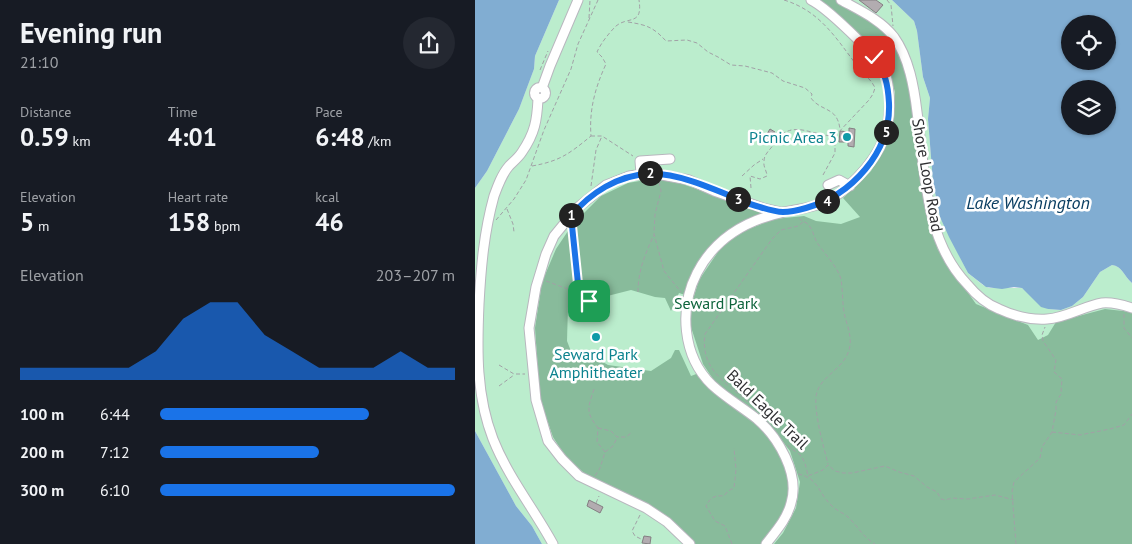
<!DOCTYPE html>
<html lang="en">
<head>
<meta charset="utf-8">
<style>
	body { margin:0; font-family:"PT Sans",sans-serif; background:#242831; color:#f1f3f6; height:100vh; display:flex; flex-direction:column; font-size:19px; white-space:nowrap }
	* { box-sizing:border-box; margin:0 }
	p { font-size:16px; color:#9ea1a6 }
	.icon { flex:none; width:28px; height:28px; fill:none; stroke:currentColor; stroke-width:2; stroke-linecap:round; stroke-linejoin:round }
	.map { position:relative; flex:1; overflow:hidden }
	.panel { display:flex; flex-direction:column; background:#171b24; width:475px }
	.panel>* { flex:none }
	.buttons { position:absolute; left:586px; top:15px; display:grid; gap:10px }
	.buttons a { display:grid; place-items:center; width:55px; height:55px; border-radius:50%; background:#171b24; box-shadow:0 1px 4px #0004; font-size:25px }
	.pin { position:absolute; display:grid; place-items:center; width:42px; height:42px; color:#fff; margin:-21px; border-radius:10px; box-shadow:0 2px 8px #0006 }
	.km { position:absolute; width:25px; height:25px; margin:-12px; border-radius:50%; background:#222; color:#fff; font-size:14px; line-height:25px; text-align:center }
	.round { display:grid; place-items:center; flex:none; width:52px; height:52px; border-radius:26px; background:#242831 }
	.headline { display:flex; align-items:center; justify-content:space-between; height:85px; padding:0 20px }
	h1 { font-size:28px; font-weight:700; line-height:38px }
	.figures { display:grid; grid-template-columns:repeat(3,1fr); gap:8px; height:85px; padding:5px 20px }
	.figures div { display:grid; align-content:center }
	.figures b { font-size:25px; font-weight:700 }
	.figures small { font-size:14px; font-weight:400 }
	.figures p { font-size:14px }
	.chart { height:140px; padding:10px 20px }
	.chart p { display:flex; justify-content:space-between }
	.chart svg { width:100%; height:90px; margin-top:5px; fill:#1a73e8; opacity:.7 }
	ul { padding:0 20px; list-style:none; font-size:16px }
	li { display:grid; grid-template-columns:80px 60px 1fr; align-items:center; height:38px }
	li i { height:12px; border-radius:6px; background:#1a73e8 }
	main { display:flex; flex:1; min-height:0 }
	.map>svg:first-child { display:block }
</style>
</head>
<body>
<main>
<section class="panel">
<div class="headline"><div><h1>Evening run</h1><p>21:10</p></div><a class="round"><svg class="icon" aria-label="share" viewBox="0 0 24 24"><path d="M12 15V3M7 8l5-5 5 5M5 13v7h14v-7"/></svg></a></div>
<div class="figures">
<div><p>Distance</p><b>0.59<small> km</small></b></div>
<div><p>Time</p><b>4:01</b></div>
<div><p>Pace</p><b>6:48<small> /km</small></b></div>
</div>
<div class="figures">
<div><p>Elevation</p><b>5<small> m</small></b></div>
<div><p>Heart rate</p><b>158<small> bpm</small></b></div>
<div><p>kcal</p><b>46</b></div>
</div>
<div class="chart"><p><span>Elevation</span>203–207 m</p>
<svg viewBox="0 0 160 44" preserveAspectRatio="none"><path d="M0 44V38L10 38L20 38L30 38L40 38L50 30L60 14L70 6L80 6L90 22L100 30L110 38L120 38L130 38L140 30L150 38L160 38V44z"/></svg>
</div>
<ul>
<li><b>100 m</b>6:44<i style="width:71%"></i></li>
<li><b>200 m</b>7:12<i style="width:54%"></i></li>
<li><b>300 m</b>6:10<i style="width:100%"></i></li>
</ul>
</section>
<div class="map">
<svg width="657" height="544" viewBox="0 0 657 544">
	<rect width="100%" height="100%" fill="#ededf4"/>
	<path fill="#bbedcd" d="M 84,0 L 417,0 L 439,21 L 442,31 L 448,77 L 455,98 L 453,119 L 458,182 L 465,217 L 493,273 L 508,285 L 514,288 L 547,288 L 573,309 L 586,310 L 597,306 L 608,297 L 625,272 L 637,265 C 647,266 649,276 657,283 L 657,544 L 67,544 L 57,526 L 41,506 L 0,431 L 0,188 L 12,171 L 44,109 L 59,69 L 60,56 Z"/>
	<path fill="#88bb9b" d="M 344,0 L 361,0 L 410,31 L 421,47 L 431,70 L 438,108 L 444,174 L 463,250 L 501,304 L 553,325 L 563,340 L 573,335 L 581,322 L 630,309 L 657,312 L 657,544 L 299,544 L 308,533 L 321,508 L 325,482 L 315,451 L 292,422 L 240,382 L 228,364 L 215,324 L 218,299 L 224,280 L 247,246 L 271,230 L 299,219 L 329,216 L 341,221 L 366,224 L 385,217 L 368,198 L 396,171 L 411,145 L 417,118 L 420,92 L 412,67 Z
		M 176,179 L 196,180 L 290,213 C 243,228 229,251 210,295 L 204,293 L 196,311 L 190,298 L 180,297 L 156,290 L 93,306 L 92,341 L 99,359 L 110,363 L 121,358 L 133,365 L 176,371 L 196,358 L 200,350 L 204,350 L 216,376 L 224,373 L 282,424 L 304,447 L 314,478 L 313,499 L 307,516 L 287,544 L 218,544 L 213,537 L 119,482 L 90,456 L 78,437 L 65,400 L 60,328 L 67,282 L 81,249 L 97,225 L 126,196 L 153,183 Z"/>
	<path fill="#81add2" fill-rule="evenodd" d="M 0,0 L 84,0 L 60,56 L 59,69 L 44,109 L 12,171 L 0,188 Z
		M 417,0 L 657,0 L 657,283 C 649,276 647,266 637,265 L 625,272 L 608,297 L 597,306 L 586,310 L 573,309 L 566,307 L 547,288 L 539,287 L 527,289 L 511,287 L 493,273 L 474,237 L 465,217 L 458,182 L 453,119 L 455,98 L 448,77 L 442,31 L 439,21 ZM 595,24 L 632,24 L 632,61 L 595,61 ZM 595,89 L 632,89 L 632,126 L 595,126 Z
		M 0,431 L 41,506 L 57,526 L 67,544 L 0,544 Z"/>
	<path fill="#b2acb0" stroke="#847e82" d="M 384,0 L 401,0 L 408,5 L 401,13 Z
		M 374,128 L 380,129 L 379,147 L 373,146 L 373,142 L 364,142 L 365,131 L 374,132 Z
		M 295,129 L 300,132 L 296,140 L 290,137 Z
		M 114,500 L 128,507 L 125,513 L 112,506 Z
		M 169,536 L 176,537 L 175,544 L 167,543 Z"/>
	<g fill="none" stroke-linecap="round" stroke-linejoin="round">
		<defs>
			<path id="minor" d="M 366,0 C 384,10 406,20 419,37 C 434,58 439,87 442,112 C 450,170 449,239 492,284 C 501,295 511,304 524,309 C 539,316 557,320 572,319 C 591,318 609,306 627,303 C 637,302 648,305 657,308
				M59.5 93a5.5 5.5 0 1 1 11 0a5.5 5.5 0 1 1-11 0Z
				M 67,88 L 75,66 L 103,0
				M 63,99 C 62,120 60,133 47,152 C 44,157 39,161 34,166 C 27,174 23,185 19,196 C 9,232 6,267 4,304 C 2,350 1,395 18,439 C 33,477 59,509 78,544
				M 166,174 L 165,161 L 195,159
				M 353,185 L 364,180 L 375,186
				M 215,544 L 192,522 L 171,508 L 104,476 L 87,459 L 73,441 L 61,400 L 54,328 L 61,287 L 71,254 L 79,236 L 88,225 L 102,208 L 131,185 L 154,176 L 176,173 L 214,180 L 239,191 L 288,208 L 306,212
				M 291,544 C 301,531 312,519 316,503 C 325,474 303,437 282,419 C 267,407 251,398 237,385 C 207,356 204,308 222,273 C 240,238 271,220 309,212 C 321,210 333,208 345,204 C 359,199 372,188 382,178 C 407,152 417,129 414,93 C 413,84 412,75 407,68 C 398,52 352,8 336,0"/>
		</defs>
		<use href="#minor" stroke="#b8b7be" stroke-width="11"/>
		<path stroke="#a1a1a6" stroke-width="1" stroke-dasharray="4 2.5" stroke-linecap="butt" d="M 309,0 C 345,11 361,38 383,67 C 388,74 397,80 400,88 L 398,94 L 394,100 L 360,136
			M 412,0 L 416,5 L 418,26
			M 114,18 L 115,0
			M 153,22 C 172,25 178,27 191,41 L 212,40 L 222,43 L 233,52 L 243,57 L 256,65 L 270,66 L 297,73 L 308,81 L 330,88 L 337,94 L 336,98 C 346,112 362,106 365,129
			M 65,70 L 73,51
			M 56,95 L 59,88
			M 116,136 L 127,136 L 158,156
			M 57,166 C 85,161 94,154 116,136 C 114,110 120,88 131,64 L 127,57 L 122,52 C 126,43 134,33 141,26 C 153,16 168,26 164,0
			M 348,175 L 360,153 L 360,137
			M 267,176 L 279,165 L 288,159
			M 184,182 L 186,191 L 180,214 L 179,234 L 189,271 L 206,292
			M 116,186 L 121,150 L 127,136
			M 276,188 L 275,176 L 285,179 L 292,176 C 292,171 288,167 289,161 C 289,154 295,150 299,144 C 316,117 335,136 360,136
			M 32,209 L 38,224 L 39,232
			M 324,218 C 327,222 333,222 335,227 C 339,232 339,239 343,244 C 350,254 363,268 366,279 C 368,291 367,305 370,317 C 374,331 379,343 371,357 C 364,370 346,378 342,392 C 337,407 349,448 353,464
			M 21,220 L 39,199 L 51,180 L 69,130 L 96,69 L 103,44 L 123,0
			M 97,227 L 104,293
			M 71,281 L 112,296 L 114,301
			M 163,292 C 163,271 170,254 179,235
			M 649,314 L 649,328 L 657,338
			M 24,365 L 39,374 L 50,374
			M 24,386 L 39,375
			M 119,389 C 113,408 110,411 123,428 L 122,442 L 130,452 L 125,468 L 120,476
			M 273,402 C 251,382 225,370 230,334 L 297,239 L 306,230 L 323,226 L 328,222
			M 123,428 L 136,431 L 142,437 L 151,437 L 156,433
			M 577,432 L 605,435 L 635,429 L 649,425 L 657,414
			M 313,445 C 316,450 319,450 323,453 C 330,459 331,467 333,476 L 348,470 L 353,465 L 360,471 L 368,473 L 377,473 L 410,466 L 424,472 L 439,476 L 452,487 L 462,492 L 466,499 L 470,500 L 477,498 L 493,499 L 520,495 L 539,500
			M 130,452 L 138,446 L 142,438
			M 323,474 C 344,478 343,493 356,505 C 361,511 370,513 375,519 C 384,528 389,538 400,544
			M 121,503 L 124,496
			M 165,515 L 157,531 L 160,536 L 166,539
			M 257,544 L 250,526 L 240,521 L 231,506 C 235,498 239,495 249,496 L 253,491 L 259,488 L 261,470 L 259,448
			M 541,544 L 537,492 L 539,482 L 565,458 L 567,447 L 577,432 L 581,410 L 581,402 L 586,394 L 587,379 L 579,372 L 581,360 L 568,341 L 567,335 L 570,327"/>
		<use href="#minor" stroke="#fff" stroke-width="9"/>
	</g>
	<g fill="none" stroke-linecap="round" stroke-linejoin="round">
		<defs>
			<path id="route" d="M 114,301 L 112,296 L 104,293 L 96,216 C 115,193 143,175 174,174 C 204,172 247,193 275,204 C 286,207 297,212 308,212 C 316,212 324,210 331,208 C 377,195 416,152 414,103 C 413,84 410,72 399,57"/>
		</defs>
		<use href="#route" stroke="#fff" stroke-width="10"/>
		<use href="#route" stroke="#1a73e8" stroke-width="6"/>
	</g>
	<g fill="#0f9aa8" stroke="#fff" stroke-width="2">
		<circle cx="372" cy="137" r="5"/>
		<circle cx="121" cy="337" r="5"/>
	</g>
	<g text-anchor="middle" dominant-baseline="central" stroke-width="5" stroke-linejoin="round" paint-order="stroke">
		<g font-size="16" fill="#0d838f" stroke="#fff" text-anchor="end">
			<text x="362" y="137">Picnic Area 3</text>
			<text x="121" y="354" text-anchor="middle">Seward Park<tspan x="121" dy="18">Amphitheater</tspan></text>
		</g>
		<g font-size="16" fill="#2f2f32" stroke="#fff">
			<text transform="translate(453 175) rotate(80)">Shore Loop Road</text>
			<text transform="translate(293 409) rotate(44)">Bald Eagle Trail</text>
		</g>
		<g font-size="16" fill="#0e643c" stroke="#fff">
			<text x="241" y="303">Seward Park</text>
		</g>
		<g font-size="18" font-style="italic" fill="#0a3e62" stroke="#fff">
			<text x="553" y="202">Lake Washington</text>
		</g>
	</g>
</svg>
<div class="buttons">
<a><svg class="icon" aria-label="locate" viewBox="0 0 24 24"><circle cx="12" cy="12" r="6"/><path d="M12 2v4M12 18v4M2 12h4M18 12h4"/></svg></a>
<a><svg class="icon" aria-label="layers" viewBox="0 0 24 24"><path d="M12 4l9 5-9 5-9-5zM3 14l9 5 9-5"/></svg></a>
</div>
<div class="pin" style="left:114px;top:301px;background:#1e9e55"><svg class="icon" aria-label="arrive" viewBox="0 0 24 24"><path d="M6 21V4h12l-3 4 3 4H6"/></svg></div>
<div class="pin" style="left:399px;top:57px;background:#d93025"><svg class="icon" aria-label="check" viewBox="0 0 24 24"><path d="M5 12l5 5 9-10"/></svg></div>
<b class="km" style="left:96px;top:215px">1</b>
<b class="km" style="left:175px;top:173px">2</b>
<b class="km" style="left:263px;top:199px">3</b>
<b class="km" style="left:352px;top:201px">4</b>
<b class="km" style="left:411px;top:132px">5</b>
</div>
</main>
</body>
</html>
